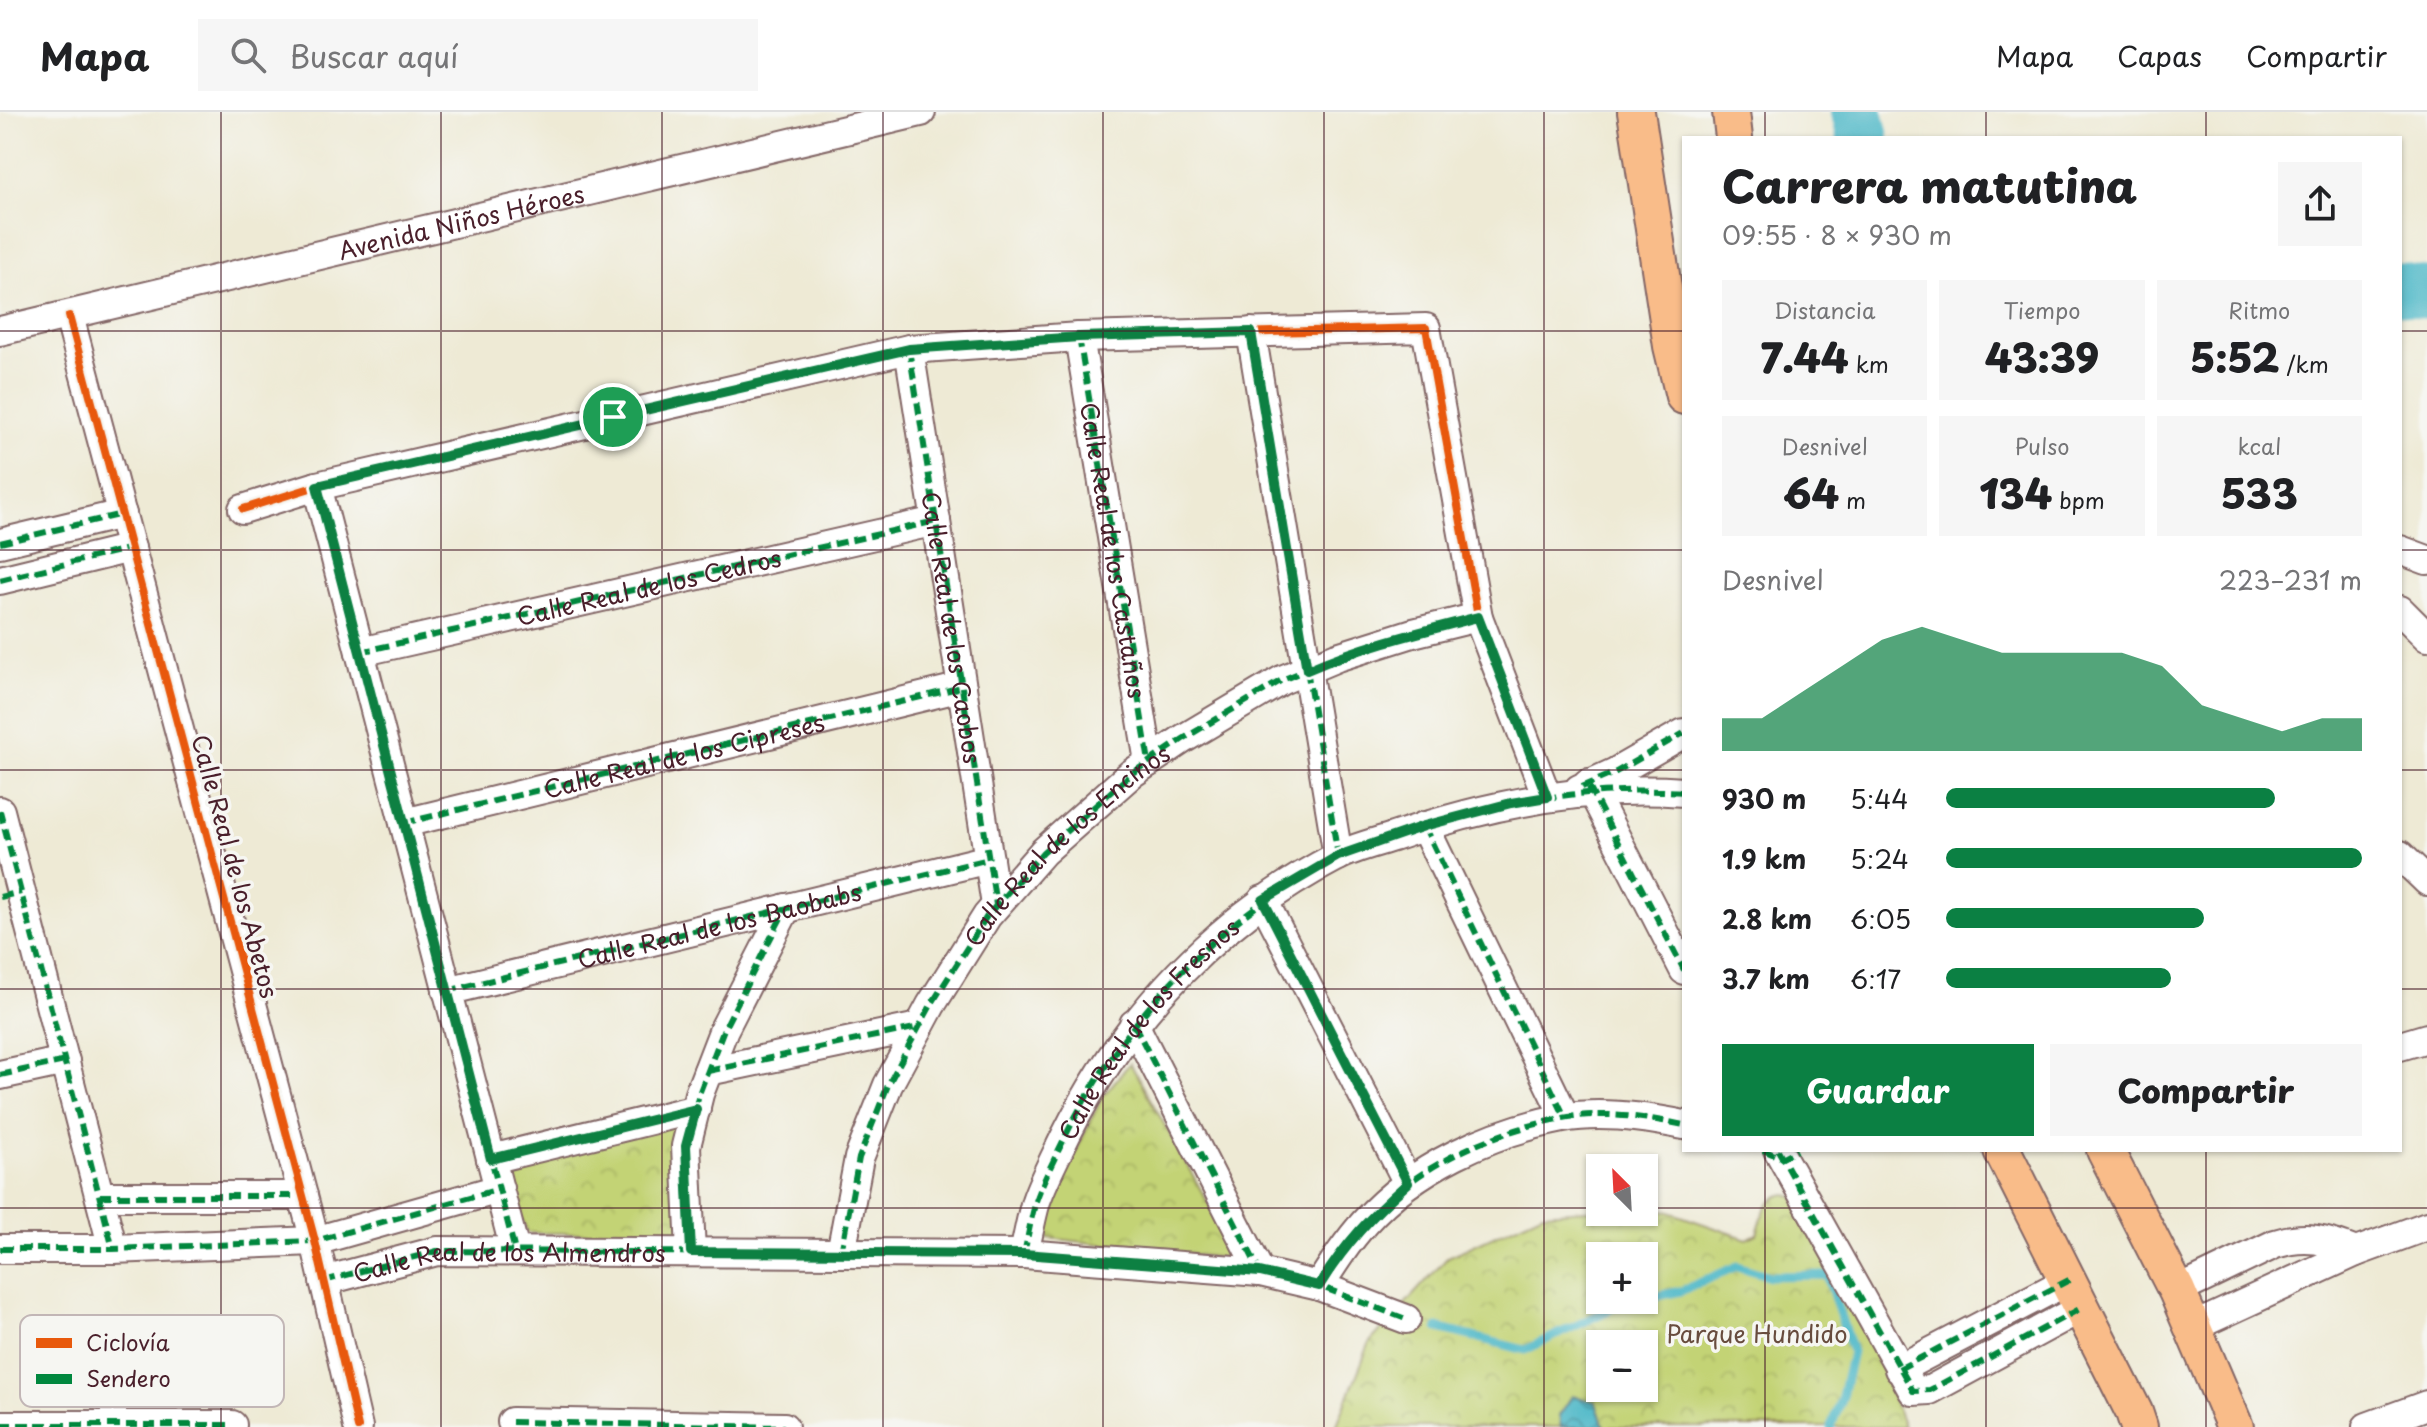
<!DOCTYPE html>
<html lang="es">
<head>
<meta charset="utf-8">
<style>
	body { margin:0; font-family:"Playpen Sans",sans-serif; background:#f6f6f6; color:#202124; height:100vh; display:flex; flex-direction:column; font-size:30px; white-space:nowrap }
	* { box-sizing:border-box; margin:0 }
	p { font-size:26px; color:#757577 }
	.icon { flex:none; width:44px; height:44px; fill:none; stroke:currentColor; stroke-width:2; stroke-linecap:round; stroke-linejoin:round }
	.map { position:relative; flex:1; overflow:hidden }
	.side { position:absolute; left:1682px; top:24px; width:720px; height:1016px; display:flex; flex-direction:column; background:#fff; border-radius:0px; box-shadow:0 2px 6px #0004 }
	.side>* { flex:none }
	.needle { width:52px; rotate:336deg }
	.buttons { position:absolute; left:1586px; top:1042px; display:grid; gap:16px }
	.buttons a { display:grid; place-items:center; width:72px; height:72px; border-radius:0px; background:#fff; box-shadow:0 2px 6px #0004; font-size:40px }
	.pin { position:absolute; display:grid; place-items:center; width:68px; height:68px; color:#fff; margin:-34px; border:4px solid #fff; border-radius:50%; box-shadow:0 2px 8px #0007 }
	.round { display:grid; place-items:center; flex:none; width:84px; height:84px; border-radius:0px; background:#f6f6f6 }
	.headline { display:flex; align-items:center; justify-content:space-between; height:136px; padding:0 40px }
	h1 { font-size:44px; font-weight:800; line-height:60px }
	.metrics { display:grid; grid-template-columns:repeat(3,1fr); gap:12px; height:136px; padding:8px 40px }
	.metrics div { display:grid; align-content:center; border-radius:0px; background:#f6f6f6; text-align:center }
	.metrics b { font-size:40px; font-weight:800 }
	.metrics small { font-size:22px; font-weight:400 }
	.metrics p { font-size:22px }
	.chart { height:224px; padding:16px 40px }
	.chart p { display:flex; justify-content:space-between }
	.chart svg { width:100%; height:144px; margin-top:8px; fill:#0b8043; opacity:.7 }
	.primary-button { display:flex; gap:16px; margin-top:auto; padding:16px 40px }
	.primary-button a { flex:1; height:92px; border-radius:0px; background:#0b8043; color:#fff; font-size:32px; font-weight:800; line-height:92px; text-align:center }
	.primary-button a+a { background:#f6f6f6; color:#202124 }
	ul { padding:0 40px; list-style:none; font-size:26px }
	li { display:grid; grid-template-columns:128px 96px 1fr; align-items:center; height:60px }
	li i { height:20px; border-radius:10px; background:#0b8043 }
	header { display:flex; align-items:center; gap:48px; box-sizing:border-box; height:112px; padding:0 40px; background:#fff; border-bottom:2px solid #e0e0e0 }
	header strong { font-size:38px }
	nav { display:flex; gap:44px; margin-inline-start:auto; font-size:28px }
	.search { width:560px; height:72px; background:#f6f6f6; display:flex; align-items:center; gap:20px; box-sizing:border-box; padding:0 28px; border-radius:0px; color:#757577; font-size:30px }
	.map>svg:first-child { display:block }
</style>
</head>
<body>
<header>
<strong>Mapa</strong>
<div class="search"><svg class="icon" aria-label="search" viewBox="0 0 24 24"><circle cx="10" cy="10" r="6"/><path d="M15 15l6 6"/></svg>Buscar aquí</div>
<nav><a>Mapa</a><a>Capas</a><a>Compartir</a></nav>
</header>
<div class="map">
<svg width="2427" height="1315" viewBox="0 0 2427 1315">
	<defs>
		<pattern id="park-crowns" width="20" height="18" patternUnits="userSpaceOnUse" patternTransform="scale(2)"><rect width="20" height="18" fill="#c3d375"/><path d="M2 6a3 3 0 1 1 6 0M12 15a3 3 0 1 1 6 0" fill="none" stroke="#a9b565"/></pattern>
		<pattern id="water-waves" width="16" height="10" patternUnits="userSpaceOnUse" patternTransform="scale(2)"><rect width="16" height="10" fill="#4bb7c7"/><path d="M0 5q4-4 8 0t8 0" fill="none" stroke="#4094a2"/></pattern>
	</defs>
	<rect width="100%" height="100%" fill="#f6f6f2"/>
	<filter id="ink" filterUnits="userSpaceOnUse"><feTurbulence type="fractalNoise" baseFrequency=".0125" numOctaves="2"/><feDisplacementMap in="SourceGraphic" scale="16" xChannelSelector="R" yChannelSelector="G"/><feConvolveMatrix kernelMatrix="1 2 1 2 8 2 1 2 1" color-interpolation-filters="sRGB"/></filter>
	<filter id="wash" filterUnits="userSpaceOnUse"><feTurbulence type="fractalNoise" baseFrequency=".006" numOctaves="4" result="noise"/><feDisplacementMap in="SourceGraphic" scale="32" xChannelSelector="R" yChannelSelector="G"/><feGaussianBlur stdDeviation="1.8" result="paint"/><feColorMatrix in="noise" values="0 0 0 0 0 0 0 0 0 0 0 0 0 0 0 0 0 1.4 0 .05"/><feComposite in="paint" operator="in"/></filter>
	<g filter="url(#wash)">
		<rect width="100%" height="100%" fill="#eeead5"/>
		<path fill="url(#park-crowns)" stroke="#867950" stroke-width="2" fill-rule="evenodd" d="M 1130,951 L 1240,1148 L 1039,1125 L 1047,1100 L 1102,985 Z
			M 684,1006 L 683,1121 L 528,1121 L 509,1080 L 505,1051 Z
			M 1786,1082 L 1794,1085 L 1873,1236 L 1904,1315 L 1336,1315 L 1370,1230 L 1448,1145 L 1543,1101 L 1600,1097 L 1600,1100 L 1644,1100 L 1644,1095 L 1652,1094 L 1747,1127 L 1757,1122 C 1763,1103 1764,1086 1786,1082 ZM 1600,1144 L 1644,1144 L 1644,1188 L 1600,1188 ZM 1600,1232 L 1644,1232 L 1644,1276 L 1600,1276 Z"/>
		<path fill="url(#water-waves)" stroke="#4a6b79" stroke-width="2" d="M 1572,1284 L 1596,1290 L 1604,1315 L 1561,1315 L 1559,1304 Z"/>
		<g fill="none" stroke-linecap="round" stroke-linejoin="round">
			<path stroke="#4bb7c7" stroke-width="9" d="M 1644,1187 L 1681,1179 L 1737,1154 L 1770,1164 L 1827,1163 L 1852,1240 L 1842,1284 L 1831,1315
				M 1438,1216 L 1525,1238 L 1617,1194 L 1642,1188"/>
			<path stroke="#4bb7c7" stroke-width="52" d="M 1857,0 L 1863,26
				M 2400,176 L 2427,181"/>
		</g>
	</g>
	<g filter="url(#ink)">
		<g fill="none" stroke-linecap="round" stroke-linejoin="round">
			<defs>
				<g id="minor">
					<path d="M 69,204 L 315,1129 L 358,1315"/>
					<path id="s1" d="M 0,219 L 921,0"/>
					<path d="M 1251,220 L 1338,744"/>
					<path d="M 1079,225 L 1149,650"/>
					<path d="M 909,237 L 996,793"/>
					<path d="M 317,374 L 515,1139"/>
					<path d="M 243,397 L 317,374 L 909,237 L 1079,225 L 1426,216 L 1478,505 L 1547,685"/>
					<path d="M 0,431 L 122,402"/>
					<path d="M 2400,438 L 2427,448"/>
					<path d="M 0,468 L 131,436"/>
					<path d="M 2400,498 L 2427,525"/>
					<path d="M 360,540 L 936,409"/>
					<path d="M 1588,671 L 1684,858"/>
					<path d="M 1579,677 L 1616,660 L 1684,621"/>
					<path d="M 0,699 L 113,1137"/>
					<path id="s2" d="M 404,711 L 962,575"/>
					<path d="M 1424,714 L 1565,1005"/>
					<path d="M 2400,743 L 2427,769"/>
					<path d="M 1263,788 L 1408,1071"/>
					<path id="s3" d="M 447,879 L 989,747"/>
					<path d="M 1134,912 L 1260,1160"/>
					<path d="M 2400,934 L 2427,926"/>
					<path d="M 708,959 L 919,915"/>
					<path d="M 0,963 L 65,949"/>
					<path d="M 1778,1038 L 1913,1279 L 1930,1278 L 2083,1195"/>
					<path d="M 491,1047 L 696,997"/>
					<path d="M 100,1084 L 303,1084"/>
					<path d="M 0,1137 L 113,1137 L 315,1129 L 499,1077"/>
					<path d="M 691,1140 L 686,1034 L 699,982 L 724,917 L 786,796"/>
					<path id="s4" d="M 841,1141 L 859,1046 L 888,973 L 931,893 L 987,804 L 1043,740 L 1131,662 L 1183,627 L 1282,568 L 1337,545 L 1413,521 L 1478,505"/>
					<path id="s5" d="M 1024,1142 C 1028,1124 1031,1106 1036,1089 C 1044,1066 1056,1044 1066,1023 C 1125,904 1218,806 1336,745 C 1353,736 1374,731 1393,725 C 1487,692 1584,673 1684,680"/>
					<path id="s6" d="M 324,1169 L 437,1139 L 1024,1142 L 1260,1160 L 1319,1174 L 1406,1207"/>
					<path d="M 1319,1174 C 1333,1152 1347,1130 1365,1110 C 1414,1055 1491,1020 1563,1006 C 1602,999 1645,1005 1684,1013"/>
					<path d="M 2177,1179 L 2275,1132 C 2306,1122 2327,1128 2356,1140"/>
					<path d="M 2193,1215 L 2356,1140 L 2427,1114"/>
					<path d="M 1899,1257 L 2069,1168"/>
					<path d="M 512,1310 L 784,1315"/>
					<path d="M 0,1313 L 232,1313"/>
					<path d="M 2367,1315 L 2427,1293"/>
				</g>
				<path id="major" d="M 1636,0 L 1672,234 L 1684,284
					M 1731,0 L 1734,26
					M 2002,1038 L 2134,1300 L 2139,1315
					M 2105,1038 L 2177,1179 L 2235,1315"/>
			</defs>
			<use href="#minor" stroke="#836666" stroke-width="32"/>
			<use href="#major" stroke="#836666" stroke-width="40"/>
			<use href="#minor" stroke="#fff" stroke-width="28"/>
			<use href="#major" stroke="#f9bc89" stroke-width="36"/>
			<g stroke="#00873e" stroke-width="6" stroke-dasharray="12 6" stroke-linecap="butt">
				<path d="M 1251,220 L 1338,744"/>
				<path id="s7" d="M 1079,225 L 1149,650"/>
				<path id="s8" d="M 909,237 L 996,793"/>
				<path d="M 317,374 L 515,1139"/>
				<path d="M 0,431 L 122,402"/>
				<path d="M 0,468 L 131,436"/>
				<path id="s9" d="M 360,540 L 936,409"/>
				<path d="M 1582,675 L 1616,660 L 1684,621"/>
				<path d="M 1589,675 L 1684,858"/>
				<path d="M 0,699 L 113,1137"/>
				<path d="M 404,711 L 962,575"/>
				<path d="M 1424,714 L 1565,1005"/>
				<path d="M 0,785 L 21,780"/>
				<path d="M 1263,788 L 1408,1071"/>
				<path d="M 447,879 L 989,747"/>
				<path d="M 1134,912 L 1260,1160"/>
				<path d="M 708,959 L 919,915"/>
				<path d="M 0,963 L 65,949"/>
				<path d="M 1763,1038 L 1782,1046 L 1797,1038"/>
				<path d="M 1778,1038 L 1913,1279 L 1930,1278 L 2083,1195"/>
				<path d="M 491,1047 L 696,997"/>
				<path d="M 100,1084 L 303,1084"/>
				<path d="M 0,1137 L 113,1137 L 315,1129 L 499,1077"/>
				<path d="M 691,1140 L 686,1034 L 699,982 L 724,917 L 786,796"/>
				<path d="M 841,1141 L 859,1046 L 888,973 L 931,893 L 987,804 L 1043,740 L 1131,662 L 1183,627 L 1282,568 L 1337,545 L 1413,521 L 1478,505"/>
				<path d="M 1024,1142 C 1028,1124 1031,1106 1036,1089 C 1044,1066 1056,1044 1066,1023 C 1125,904 1218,806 1336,745 C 1353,736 1374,731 1393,725 C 1487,692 1584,673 1684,680"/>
				<path d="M 324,1169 L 437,1139 L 1024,1142 L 1260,1160 L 1319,1174 L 1406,1207"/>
				<path d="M 1319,1174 C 1333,1152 1347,1130 1365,1110 C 1414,1055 1491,1020 1563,1006 C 1602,999 1645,1005 1684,1013"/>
				<path d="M 1899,1257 L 2069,1168"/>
				<path d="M 512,1310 L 784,1315"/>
				<path d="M 0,1313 L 232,1313"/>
			</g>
			<defs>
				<path id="cycleway" d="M 69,204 L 315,1129 L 358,1315
					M 243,397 L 317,374 L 909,237 L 1079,225 L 1426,216 L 1478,505 L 1547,685"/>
			</defs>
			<use href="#cycleway" stroke="#f6f6f2" stroke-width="13"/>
			<use href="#cycleway" stroke="#e8590c" stroke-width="8"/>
		</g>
	</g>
	<g fill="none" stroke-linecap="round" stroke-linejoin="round" filter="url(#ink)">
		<defs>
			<path id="route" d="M 1251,220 L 1307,558 C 1362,534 1420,520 1478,505 L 1547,685 L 1511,691 L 1424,714 L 1338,744 L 1263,788 L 1408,1071 C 1371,1104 1345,1132 1319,1174 L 1260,1160 L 1024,1142 L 691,1140 L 686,1034 L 696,997 L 491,1047 L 317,374 L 909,237 L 1079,225 Z"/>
		</defs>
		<use href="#route" stroke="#fff" stroke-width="16"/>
		<use href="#route" stroke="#0b8043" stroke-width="10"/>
	</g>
	<path fill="none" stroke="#4a1f2b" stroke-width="2" stroke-opacity="0.55" d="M 221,0 L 221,1315M 441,0 L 441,1315M 662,0 L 662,1315M 883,0 L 883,1315M 1103,0 L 1103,1315M 1324,0 L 1324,1315M 1544,0 L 1544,1315M 1765,0 L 1765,26M 1986,0 L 1986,26M 2206,0 L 2206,26M 0,219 L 1684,219M 2400,219 L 2427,219M 0,438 L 1684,438M 2400,438 L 2427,438M 0,658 L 1684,658M 2400,658 L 2427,658M 0,877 L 1684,877M 2400,877 L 2427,877M 1765,1038 L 1765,1315M 1986,1038 L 1986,1315M 2206,1038 L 2206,1315M 0,1096 L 1600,1096M 1644,1096 L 2427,1096"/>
	<g text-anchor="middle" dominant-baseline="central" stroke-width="7" stroke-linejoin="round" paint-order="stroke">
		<g font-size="24" fill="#4a1f2b" stroke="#f6f6f2">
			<text stroke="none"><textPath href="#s1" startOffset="474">Avenida Niños Héroes</textPath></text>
			<text stroke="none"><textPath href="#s7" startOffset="216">Calle Real de los Castaños</textPath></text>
			<text stroke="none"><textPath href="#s9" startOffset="296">Calle Real de los Cedros</textPath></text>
			<text stroke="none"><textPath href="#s8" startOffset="282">Calle Real de los Caobos</textPath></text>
			<text stroke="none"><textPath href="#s2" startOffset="288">Calle Real de los Cipreses</textPath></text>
			<text stroke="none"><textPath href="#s4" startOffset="478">Calle Real de los Encinos</textPath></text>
			<text transform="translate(236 754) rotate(75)">Calle Real de los Abetos</text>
			<text stroke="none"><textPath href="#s3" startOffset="280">Calle Real de los Baobabs</textPath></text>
			<text stroke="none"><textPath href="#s5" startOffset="262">Calle Real de los Fresnos</textPath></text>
			<text stroke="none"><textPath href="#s6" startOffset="188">Calle Real de los Almendros</textPath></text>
		</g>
		<g font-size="24" fill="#684c3e" stroke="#f6f6f2">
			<text x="1757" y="1221">Parque Hundido</text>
		</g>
	</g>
	<rect x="20" y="1203" width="264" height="92" rx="12" fill="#f6f6f2" stroke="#c2b6b6" stroke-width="2"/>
	<rect x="36" y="1226" width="36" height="10" fill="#e8590c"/>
	<rect x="36" y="1262" width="36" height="10" fill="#00873e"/>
	<g font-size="22" fill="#4a1f2b">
		<text x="86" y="1239">Ciclovía</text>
		<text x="86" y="1275">Sendero</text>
	</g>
</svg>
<div class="buttons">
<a><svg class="needle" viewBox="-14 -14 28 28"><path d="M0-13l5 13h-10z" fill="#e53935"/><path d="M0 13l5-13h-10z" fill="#757577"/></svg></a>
<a>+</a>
<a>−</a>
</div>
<div class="pin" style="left:613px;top:305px;background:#1e9e55"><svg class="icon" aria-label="arrive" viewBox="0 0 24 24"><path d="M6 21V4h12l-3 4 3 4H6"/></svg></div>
<section class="side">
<div class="headline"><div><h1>Carrera matutina</h1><p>09:55 · 8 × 930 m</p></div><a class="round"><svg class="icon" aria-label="share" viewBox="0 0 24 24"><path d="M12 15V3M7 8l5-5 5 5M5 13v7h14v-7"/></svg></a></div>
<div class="metrics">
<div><p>Distancia</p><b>7.44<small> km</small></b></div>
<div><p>Tiempo</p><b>43:39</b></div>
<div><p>Ritmo</p><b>5:52<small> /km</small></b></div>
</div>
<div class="metrics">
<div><p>Desnivel</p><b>64<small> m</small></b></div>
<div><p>Pulso</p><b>134<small> bpm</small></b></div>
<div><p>kcal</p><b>533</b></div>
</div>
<div class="chart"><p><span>Desnivel</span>223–231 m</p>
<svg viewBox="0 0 160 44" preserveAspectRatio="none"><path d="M0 44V34L10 34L20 26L30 18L40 10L50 6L60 10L70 14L80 14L90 14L100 14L110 18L120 30L130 34L140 38L150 34L160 34V44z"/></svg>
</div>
<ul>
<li><b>930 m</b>5:44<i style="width:79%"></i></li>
<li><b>1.9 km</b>5:24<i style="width:100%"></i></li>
<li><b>2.8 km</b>6:05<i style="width:62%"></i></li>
<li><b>3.7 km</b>6:17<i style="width:54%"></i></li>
</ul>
<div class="primary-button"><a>Guardar</a><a>Compartir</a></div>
</section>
</div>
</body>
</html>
